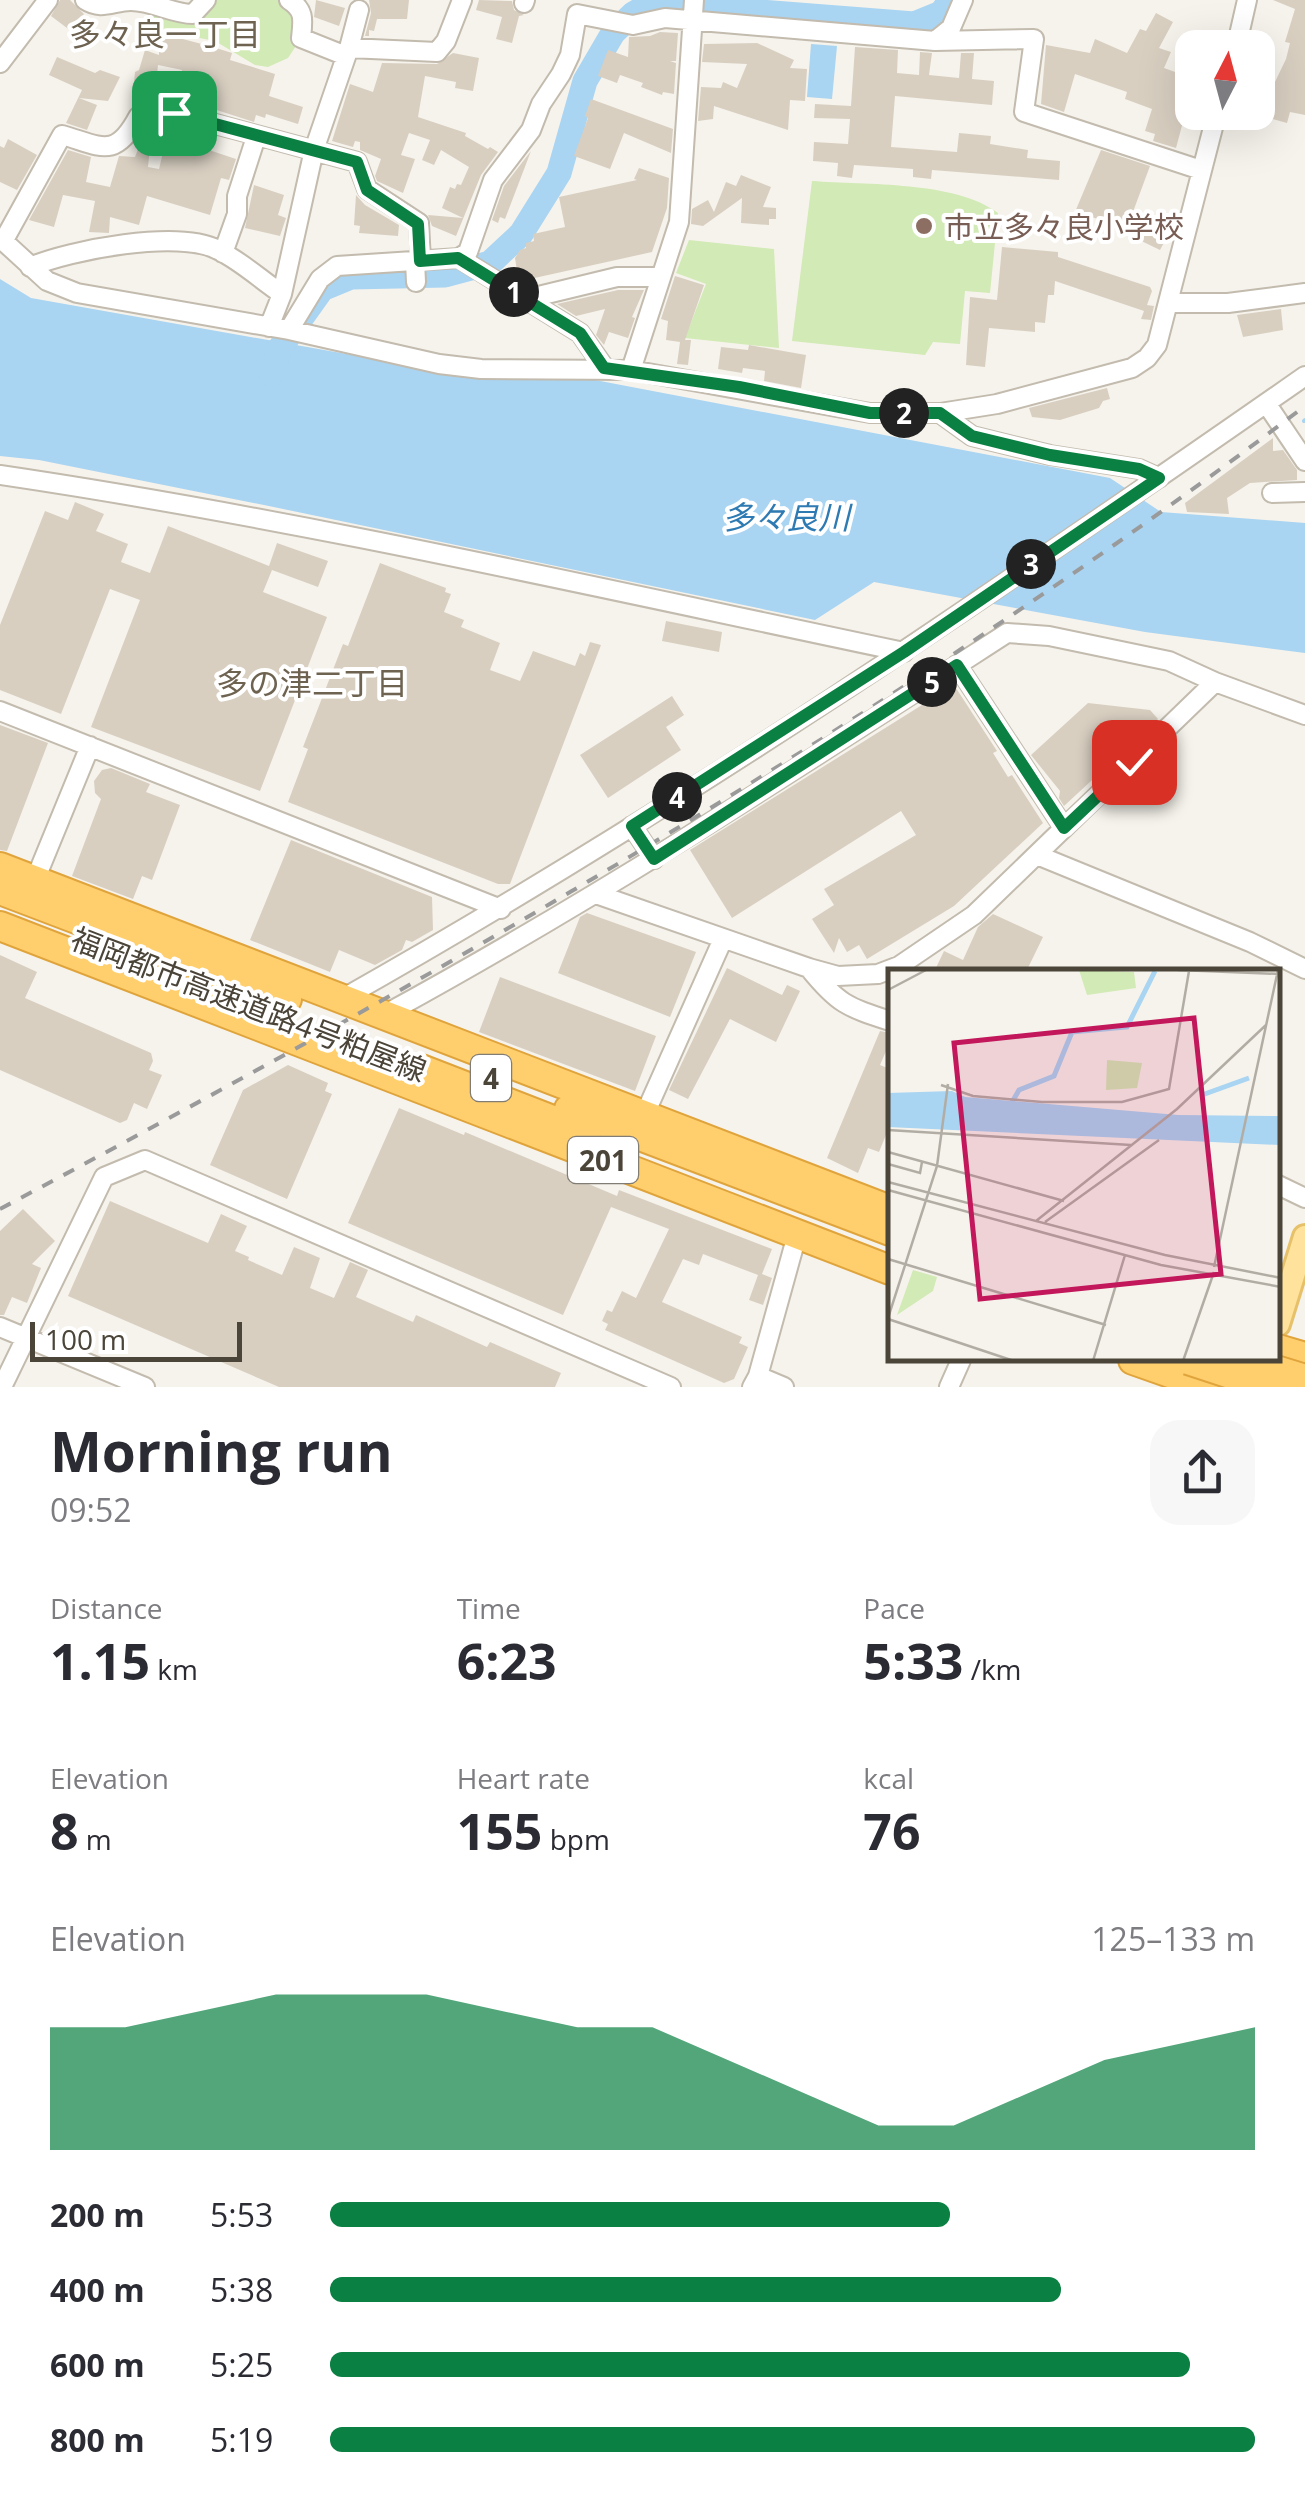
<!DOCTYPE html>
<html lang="en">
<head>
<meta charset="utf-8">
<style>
	body { margin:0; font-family:"Open Sans","Noto Sans JP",sans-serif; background:#f7f7f7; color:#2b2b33; height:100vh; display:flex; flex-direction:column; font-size:38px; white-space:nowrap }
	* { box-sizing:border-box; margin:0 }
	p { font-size:32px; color:#7c7c81 }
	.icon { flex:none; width:55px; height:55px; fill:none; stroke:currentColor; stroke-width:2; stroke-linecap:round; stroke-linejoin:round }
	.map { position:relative; height:1387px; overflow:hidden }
	.drawer { display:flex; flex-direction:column; background:#fff; flex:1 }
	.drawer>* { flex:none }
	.needle { width:65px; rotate:6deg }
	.controls { position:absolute; left:1175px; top:30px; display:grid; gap:20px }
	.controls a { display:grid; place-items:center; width:100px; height:100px; border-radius:20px; background:#fff; box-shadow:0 10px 40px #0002; font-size:50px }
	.scale { position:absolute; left:30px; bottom:25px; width:212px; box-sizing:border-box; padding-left:10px; border:5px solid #4b4439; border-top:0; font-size:28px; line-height:35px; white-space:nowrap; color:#4b4439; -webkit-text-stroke:8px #fff; paint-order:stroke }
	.pin { position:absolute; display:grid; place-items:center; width:85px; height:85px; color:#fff; margin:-42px; border-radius:20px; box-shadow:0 5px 15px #0006 }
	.km { position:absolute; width:50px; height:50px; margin:-25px; border-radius:50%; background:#222; color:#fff; font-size:28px; line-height:50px; text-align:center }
	.round { display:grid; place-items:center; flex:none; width:105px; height:105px; border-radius:30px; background:#f7f7f7 }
	.head { display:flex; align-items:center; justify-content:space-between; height:170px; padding:0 50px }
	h1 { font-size:55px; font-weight:700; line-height:75px }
	.figures { display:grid; grid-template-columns:repeat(3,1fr); gap:15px; height:170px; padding:10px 50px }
	.figures div { display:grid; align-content:center }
	.figures b { font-size:50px; font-weight:700 }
	.figures small { font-size:28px; font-weight:400 }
	.figures p { font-size:28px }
	.chart { height:280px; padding:20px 50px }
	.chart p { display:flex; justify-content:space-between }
	.chart svg { width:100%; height:180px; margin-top:10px; fill:#0b8043; opacity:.7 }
	ul { padding:0 50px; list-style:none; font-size:32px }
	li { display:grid; grid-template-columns:160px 120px 1fr; align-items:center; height:75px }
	li i { height:25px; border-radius:12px; background:#0b8043 }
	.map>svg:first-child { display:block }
</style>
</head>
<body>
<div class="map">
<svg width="1305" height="1387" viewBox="0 0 1305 1387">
	<rect width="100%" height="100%" fill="#f6f3ec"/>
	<path fill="#d2eab5" d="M 212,0 L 282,0 L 294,8 L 299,28 L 296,46 L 288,58 L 268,67 L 255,65 L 215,41 L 179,34 L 134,43 L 153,16 Z
		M 812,181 C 866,185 956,181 998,213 L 990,293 L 965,291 L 960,344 L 933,342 L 925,355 L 792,341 Z
		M 689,240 L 774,249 L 779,348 L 685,338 L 706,284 L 676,273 Z"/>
	<path fill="#a9d4f2" d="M 811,44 L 837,46 L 832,99 L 807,97 Z
		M 0,279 L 31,298 L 459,374 L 574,376 L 1110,478 L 1161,512 L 1305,523 L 1305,653 L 1145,632 L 874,582 L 815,620 L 264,505 L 39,460 L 0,456 Z"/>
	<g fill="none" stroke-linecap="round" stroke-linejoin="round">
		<path stroke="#a9d4f2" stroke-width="4" d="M 1304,421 L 1305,420"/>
		<path stroke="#a9d4f2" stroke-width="25" d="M 271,374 L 280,348 L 322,289 L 351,277 L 445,275 L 490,263 L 521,234 L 559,173 L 585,81 L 613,33 L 633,14 L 650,4 L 684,6 L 914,24 L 941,13 L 951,0"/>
	</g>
	<path fill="#d8cfc1" d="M 60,0 L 70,0 L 84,14 L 71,31 L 51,16 Z
		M 316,0 L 345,8 L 339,26 L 314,17 Z
		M 369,0 L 409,0 L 407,19 L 377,19 L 374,31 L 369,30 L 369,36 L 365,36 L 371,13 Z
		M 479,0 L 512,1 L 514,10 L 524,15 L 519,16 L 512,43 L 496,39 L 502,17 L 476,10 Z
		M 1273,0 L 1305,0 L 1305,115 L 1290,112 L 1287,123 L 1266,117 L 1274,84 L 1286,59 L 1290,43 L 1285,42 L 1295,9 Z
		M 1156,13 L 1173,22 L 1159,48 L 1171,52 L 1164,68 L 1178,73 L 1176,80 L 1192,88 L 1176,148 L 1153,141 L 1155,134 L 1145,131 L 1152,109 L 1125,99 L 1127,92 L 1075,74 L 1064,112 L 1041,104 L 1046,45 L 1090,53 L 1095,39 L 1127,53 L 1140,29 L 1146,31 Z
		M 660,32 L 678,33 L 676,61 L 670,61 L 676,63 L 674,94 L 663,92 L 662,95 L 641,87 L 643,83 L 620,75 L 617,83 L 598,76 L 608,50 L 628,57 L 629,37 L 650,36 Z
		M 159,38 L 179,38 L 213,47 L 232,53 L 230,60 L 275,74 L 269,96 L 303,107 L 298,124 L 266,114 L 265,118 L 256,115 L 254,122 L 176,97 L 182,70 L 158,65 L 154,103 L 132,103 L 135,72 L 139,70 L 145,50 L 159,55 Z
		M 757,43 L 794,60 L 790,68 L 807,69 L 805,101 L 790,100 L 788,130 L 714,106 L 713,119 L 698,121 L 701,87 L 721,88 L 723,82 L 737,88 L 747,64 L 702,62 L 704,44 Z
		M 855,47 L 898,50 L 897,73 L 919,75 L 920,52 L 932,53 L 929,75 L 959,78 L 961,53 L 974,53 L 972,79 L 994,81 L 992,105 L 895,96 L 891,147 L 957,152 L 959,133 L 991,136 L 990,144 L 1028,150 L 1027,158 L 1060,161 L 1059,180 L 932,170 L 931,179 L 913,177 L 913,169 L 854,165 L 852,178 L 837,176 L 838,163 L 813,161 L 814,142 L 848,144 L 850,119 L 814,118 L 815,104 L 851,106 Z
		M 453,53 L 479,58 L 473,91 L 455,88 L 456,82 L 425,76 L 418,117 L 466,133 L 465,136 L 488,149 L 490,147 L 498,152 L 481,175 L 456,236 L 432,226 L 428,215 L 463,218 L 442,208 L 450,187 L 455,189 L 457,184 L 461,185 L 469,167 L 441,150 L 434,165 L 422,160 L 430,140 L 409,133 L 401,155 L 415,159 L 403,193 L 377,181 L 375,176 L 381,159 L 360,150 L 360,142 L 355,141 L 353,147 L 332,141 L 350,84 L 373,92 L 382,63 L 437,64 Z
		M 57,57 L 95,73 L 100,70 L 120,77 L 108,101 L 79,98 L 97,105 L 87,130 L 66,123 L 82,90 L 49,75 Z
		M 591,99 L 673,129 L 671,153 L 624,133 L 610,169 L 574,156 L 588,118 L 585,116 Z
		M 152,128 L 148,167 L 159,169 L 167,136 L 236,159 L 229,180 L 221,178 L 210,215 L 147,196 L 139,225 L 110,217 L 109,233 L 89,232 L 95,201 L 63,195 L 54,227 L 29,220 L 68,150 L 91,157 L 86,182 L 110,187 L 119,156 L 135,157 L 146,129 Z
		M 8,139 L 37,155 L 17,190 L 0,182 L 0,146 L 4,148 Z
		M 1101,150 L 1150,166 L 1127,228 L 1075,212 Z
		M 531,151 L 505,219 L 500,217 L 498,223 L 492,220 L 504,186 Z
		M 639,168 L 669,178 L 667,208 L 652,252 L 530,279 L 517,271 L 515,258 L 520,250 L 526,248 L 526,243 L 534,241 L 533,234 L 565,227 L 559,197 L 637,180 L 634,179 Z
		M 741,175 L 771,187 L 763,207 L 776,208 L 776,219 L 769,219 L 769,225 L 741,223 L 742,198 L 703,226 L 691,224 L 692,209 L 708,200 L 714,212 L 726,182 L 736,186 Z
		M 254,185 L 284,195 L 278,215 L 286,218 L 280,236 L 245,228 Z
		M 356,195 L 365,205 L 399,225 L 398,236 L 359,233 L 360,226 L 354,225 Z
		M 1133,221 L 1167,237 L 1160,250 L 1127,234 Z
		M 1002,247 L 1058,252 L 1058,257 L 1150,287 L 1152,291 L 1147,305 L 1154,306 L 1151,320 L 1141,319 L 1144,311 L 1055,281 L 1054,295 L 1048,295 L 1045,323 L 1035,322 L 1035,332 L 989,328 L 985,367 L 966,365 L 970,297 L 997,300 Z
		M 675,276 L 704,285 L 685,340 L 691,340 L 688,365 L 677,364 L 680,342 L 666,340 L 668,321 L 661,319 Z
		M 618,290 L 644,290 L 632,317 L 635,318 L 628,338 L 609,332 L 604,345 L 596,335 L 605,309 L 576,316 L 557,304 Z
		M 1281,309 L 1283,330 L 1243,337 L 1237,315 Z
		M 749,345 L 806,355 L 801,388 L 764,381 L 765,371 L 743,368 L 742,373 L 718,369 L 721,347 L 748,350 Z
		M 1107,388 L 1110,399 L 1103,401 L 1099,408 L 1060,420 L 1032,417 L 1029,408 Z
		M 1273,438 L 1273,451 L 1283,450 L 1297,470 L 1297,480 L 1250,483 L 1227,498 L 1229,514 L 1187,512 L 1185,503 Z
		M 75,502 L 104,514 L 96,531 L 128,544 L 121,562 L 150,573 L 168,526 L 269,566 L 277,543 L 328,561 L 318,587 L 272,570 L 263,592 L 327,617 L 260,791 L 91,727 L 140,600 L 110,589 L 61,714 L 0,690 L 0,625 L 45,511 L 68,520 Z
		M 380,563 L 446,588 L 445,592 L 451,594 L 444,612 L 464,620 L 461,627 L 500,643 L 490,670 L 520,681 L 533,651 L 575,666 L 580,653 L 585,656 L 590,642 L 601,645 L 510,884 L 498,884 L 288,802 L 308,749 L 303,747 L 343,644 L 348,646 Z
		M 666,621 L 722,632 L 719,652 L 662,641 Z
		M 954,685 L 997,751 L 993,753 L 1008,777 L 1012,775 L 1043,823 L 954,906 L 867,959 L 859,945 L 847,952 L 839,938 L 834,953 L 812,919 L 834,905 L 824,889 L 916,835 L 901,811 L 732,918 L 690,850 Z
		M 672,696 L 684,715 L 666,727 L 681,750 L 608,798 L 580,755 Z
		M 1088,703 L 1150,710 L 1158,719 L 1064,806 L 1059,798 L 1060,791 L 1031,755 Z
		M 0,725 L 48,743 L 7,851 L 0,850 Z
		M 111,768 L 150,784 L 146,792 L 180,805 L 152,880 L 142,876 L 133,899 L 72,876 L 101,799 L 95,793 L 94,781 L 102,770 Z
		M 291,840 L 432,897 L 433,930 L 412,942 L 406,940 L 402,950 L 375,965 L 339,950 L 330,972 L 250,940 Z
		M 587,913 L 696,952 L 670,1017 L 558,973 L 580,917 Z
		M 993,914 L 1043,937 L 1026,972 L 934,972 L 944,951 L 963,960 L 978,927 Z
		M 0,955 L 37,972 L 25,998 L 151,1053 L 153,1061 L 149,1070 L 162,1075 L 147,1109 L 134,1103 L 127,1120 L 120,1123 L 0,1070 Z
		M 727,968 L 782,995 L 787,985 L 800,991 L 776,1042 L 730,1019 L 688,1099 L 669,1090 Z
		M 500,977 L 656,1036 L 635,1091 L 479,1032 Z
		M 880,1031 L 890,1033 L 890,1042 L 880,1065 L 890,1069 L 890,1125 L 879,1152 L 868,1148 L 858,1173 L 827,1158 Z
		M 288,1065 L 328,1083 L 325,1091 L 332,1094 L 287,1199 L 210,1165 L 243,1090 Z
		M 399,1108 L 464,1135 L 465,1132 L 617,1196 L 619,1190 L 772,1249 L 762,1274 L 772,1278 L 763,1305 L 749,1300 L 758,1275 L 703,1254 L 699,1265 L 683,1259 L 662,1302 L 742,1337 L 739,1343 L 748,1347 L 734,1379 L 724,1383 L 605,1330 L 608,1324 L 602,1321 L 607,1310 L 612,1312 L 622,1291 L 636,1298 L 669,1229 L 611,1207 L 563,1315 L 348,1223 Z
		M 110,1201 L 208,1243 L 221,1214 L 247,1226 L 235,1251 L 249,1257 L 248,1260 L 282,1275 L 294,1247 L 320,1258 L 310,1288 L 334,1298 L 350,1262 L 368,1270 L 356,1297 L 413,1322 L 416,1315 L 487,1347 L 490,1342 L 561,1373 L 555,1387 L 279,1387 L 68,1296 Z
		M 23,1209 L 55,1241 L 32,1264 L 41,1268 L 27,1303 L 12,1297 L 4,1315 L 0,1315 L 0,1231 Z"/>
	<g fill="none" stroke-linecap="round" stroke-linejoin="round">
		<defs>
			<path id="minor" d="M 85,0 C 102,11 113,1 131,1 C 153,1 172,14 193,14 L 206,0
				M 289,0 C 305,10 303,20 301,38 L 346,56
				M 524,3 L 525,0
				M 935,41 L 951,28 L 963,0
				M 349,48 L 359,10
				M 1236,48 L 1247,0
				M 0,63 L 48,0
				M 0,238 L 47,281 L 77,293 L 289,330 L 439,364 L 481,369 L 631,370 L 870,413 L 940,413 L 997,404 L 1132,368 L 1147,358 L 1157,345 L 1217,112
				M 4,240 L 62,135 C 101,146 115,160 138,117 L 174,113 L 357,162 L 367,189 L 419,223 L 421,261
				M 223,253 L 237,214 L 237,196 L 256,137
				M 459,258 L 468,252 L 493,180 L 531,130 L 541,104 L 561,74 L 570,55 L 577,14 L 633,25 L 665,18 L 935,41 L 1034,39 L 1024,112 L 1201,170
				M 415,261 L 416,282
				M 30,267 C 70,250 179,229 218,250 C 241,261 261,280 282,294
				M 526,299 L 617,277 L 661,277
				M 1168,303 L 1228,303 L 1305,293
				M 269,327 L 282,294 L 314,150 L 349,48 L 437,52 L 446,41 L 462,0
				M 289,330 L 320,279 L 337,266 L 459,258 L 580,333 L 604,367
				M 631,370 L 679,222 L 694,0
				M 1266,403 L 1305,461
				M 940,413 L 972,436 L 1050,455 L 1139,469 L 1159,478
				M 0,475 C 304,520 603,589 904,652
				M 1272,493 L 1305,492
				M 957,665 L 1064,828
				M 0,711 L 501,909
				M 632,826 L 654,859
				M 1037,855 L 1250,942 L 1305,969
				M 35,880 L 90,746
				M 596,894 L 809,968 L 838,976 L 878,974 L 899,966 L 974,915 L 1215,682
				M 809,968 C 838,1004 847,1007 890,1021
				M 340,1000 C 674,812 991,595 1305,376
				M 382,1016 C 597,899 801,766 1007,633 L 1049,636 L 1169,661 L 1215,682 L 1305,715
				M 644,1116 L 723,939
				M 1278,1185 L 1305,1198
				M 0,1327 L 145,1387
				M 758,1376 L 784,1387
				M 2,1387 L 104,1177 L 145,1160 L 671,1387
				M 752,1387 L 758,1376 L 797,1235
				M 949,1387 L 961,1360"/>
			<path id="major" d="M 1278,1324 L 1305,1237"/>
			<path id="highway" d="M 0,867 L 890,1210
				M 0,890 L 287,999
				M 0,926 L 890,1270
				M 421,1069 L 586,1133
				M 569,1109 L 890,1231
				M 1278,1349 L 1305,1357
				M 1133,1360 L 1210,1387"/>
		</defs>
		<use href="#minor" stroke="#c2bbae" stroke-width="22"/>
		<use href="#major" stroke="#e6c16a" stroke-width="28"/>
		<use href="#highway" stroke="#e0a43c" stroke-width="32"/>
		<use href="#minor" stroke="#fff" stroke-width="18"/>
		<use href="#major" stroke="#ffe39c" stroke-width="22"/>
		<use href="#highway" stroke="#ffcf6e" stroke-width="28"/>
		<path stroke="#9a9a9a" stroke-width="4" stroke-dasharray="12 12" stroke-linecap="butt" d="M 0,1209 C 449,970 899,714 1305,406"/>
		<defs>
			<path id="highway-bridge" d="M 1188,1360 L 1270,1387
				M 1250,1362 L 1305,1379"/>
		</defs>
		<use href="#highway-bridge" stroke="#e0a43c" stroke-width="32" stroke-linecap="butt"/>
		<use href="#highway-bridge" stroke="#ffcf6e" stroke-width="28"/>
	</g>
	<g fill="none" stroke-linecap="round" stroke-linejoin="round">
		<defs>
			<path id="route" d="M 174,113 L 357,162 L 367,190 L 418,224 L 420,261 L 458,258 L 580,333 L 604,368 L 739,387 L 870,413 L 940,413 L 972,436 L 1050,455 L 1139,469 L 1159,478 L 904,652 L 632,826 L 654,859 L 957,665 L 1064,828 L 1134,762"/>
		</defs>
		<use href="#route" stroke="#fff" stroke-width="20"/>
		<use href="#route" stroke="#0b8043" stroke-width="12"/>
	</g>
	<circle fill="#8d6e63" stroke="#fff" stroke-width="4" cx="924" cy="226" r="10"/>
	<g text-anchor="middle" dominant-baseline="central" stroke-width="8" stroke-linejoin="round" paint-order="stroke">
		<g fill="#fff" stroke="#817c74" stroke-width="2.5">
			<rect x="471" y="1055" width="40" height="46" rx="8"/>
			<rect x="568" y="1137" width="70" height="46" rx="8"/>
		</g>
		<g font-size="28" font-weight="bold" fill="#4b4439">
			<text x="491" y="1078">4</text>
			<text x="603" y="1160">201</text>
		</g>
		<g font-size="30" fill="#785e54" stroke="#fff" text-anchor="start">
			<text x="944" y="226">市立多々良小学校</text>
		</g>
		<g font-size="30" fill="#4b4439" stroke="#fff">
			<text transform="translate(249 1004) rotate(21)">福岡都市高速道路4号粕屋線</text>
		</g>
		<g font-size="32" fill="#6e6250" stroke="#fff">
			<text x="165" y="33">多々良一丁目</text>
			<text x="312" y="682">多の津二丁目</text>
		</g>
		<g font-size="32" font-style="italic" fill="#2e7ab2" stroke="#fff">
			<text x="786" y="516">多々良川</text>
		</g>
	</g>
	<g transform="translate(888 969)">
		<rect width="392" height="392" fill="#f6f3ec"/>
		<path d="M 191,1 L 246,3 L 248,19 L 199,26 ZM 219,91 L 254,94 L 249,119 L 218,121 ZM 25,301 L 49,308 L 45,322 L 9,346 Z" fill="#d2eab5"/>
		<path d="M 64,122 L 77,128 L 290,146 L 392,147 L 392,176 L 0,158 L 0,124 Z" fill="#a9d4f2"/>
		<path fill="none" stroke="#a9d4f2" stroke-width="5" d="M 314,126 L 361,109M 123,135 L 131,121 L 166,107 L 184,63 L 239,58 L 267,2"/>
		<path fill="none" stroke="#b2ada4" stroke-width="2.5" d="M 290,1 L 393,5M 0,21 L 38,1M 53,116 L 85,127 L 154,133 L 234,133 L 281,120 L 301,2M 0,161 L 243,176M 0,183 L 176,232M 0,195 L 32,204 L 34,193M 0,213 L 277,286 L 393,309M 0,221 L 273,296 L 393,318M 148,252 L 289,140 L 378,56M 157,253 L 271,171M 0,290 L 218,356M 326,298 L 390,1M 0,349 L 49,197 L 60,115M 0,350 L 126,392M 205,392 L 237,286M 295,392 L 326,303"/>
		<path fill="#c2185b" fill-opacity="0.15" stroke="#c2185b" stroke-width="5" d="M 306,49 L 333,305 L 92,330 L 66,74 Z"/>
		<rect width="392" height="392" fill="none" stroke="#4b4439" stroke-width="5"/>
	</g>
</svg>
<div class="controls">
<a><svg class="needle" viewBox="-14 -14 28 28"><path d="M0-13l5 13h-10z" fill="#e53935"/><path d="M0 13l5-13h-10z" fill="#7c7c81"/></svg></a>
</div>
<div class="scale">100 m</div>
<div class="pin" style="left:174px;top:113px;background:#1e9e55"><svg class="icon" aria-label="arrive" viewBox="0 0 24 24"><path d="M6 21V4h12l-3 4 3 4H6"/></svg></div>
<div class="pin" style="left:1134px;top:762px;background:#d93025"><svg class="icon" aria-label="check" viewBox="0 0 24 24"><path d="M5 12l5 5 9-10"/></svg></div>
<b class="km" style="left:514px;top:292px">1</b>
<b class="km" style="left:904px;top:413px">2</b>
<b class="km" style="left:1031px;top:564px">3</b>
<b class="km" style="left:677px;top:797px">4</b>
<b class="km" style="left:932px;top:682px">5</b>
</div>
<section class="drawer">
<div class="head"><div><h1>Morning run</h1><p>09:52</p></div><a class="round"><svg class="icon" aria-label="share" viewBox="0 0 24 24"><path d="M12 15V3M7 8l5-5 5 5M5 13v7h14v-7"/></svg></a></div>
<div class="figures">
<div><p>Distance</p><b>1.15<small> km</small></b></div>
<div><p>Time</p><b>6:23</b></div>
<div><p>Pace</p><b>5:33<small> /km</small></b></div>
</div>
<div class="figures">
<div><p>Elevation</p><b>8<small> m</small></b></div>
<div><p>Heart rate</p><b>155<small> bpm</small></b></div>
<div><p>kcal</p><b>76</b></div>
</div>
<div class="chart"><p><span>Elevation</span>125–133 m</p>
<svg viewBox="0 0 160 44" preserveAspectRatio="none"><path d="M0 44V14L10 14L20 10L30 6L40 6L50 6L60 10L70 14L80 14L90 22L100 30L110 38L120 38L130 30L140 22L150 18L160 14V44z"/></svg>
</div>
<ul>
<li><b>200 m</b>5:53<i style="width:67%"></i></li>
<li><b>400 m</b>5:38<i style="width:79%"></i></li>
<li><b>600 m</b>5:25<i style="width:93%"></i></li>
<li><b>800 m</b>5:19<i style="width:100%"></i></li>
</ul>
</section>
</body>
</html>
